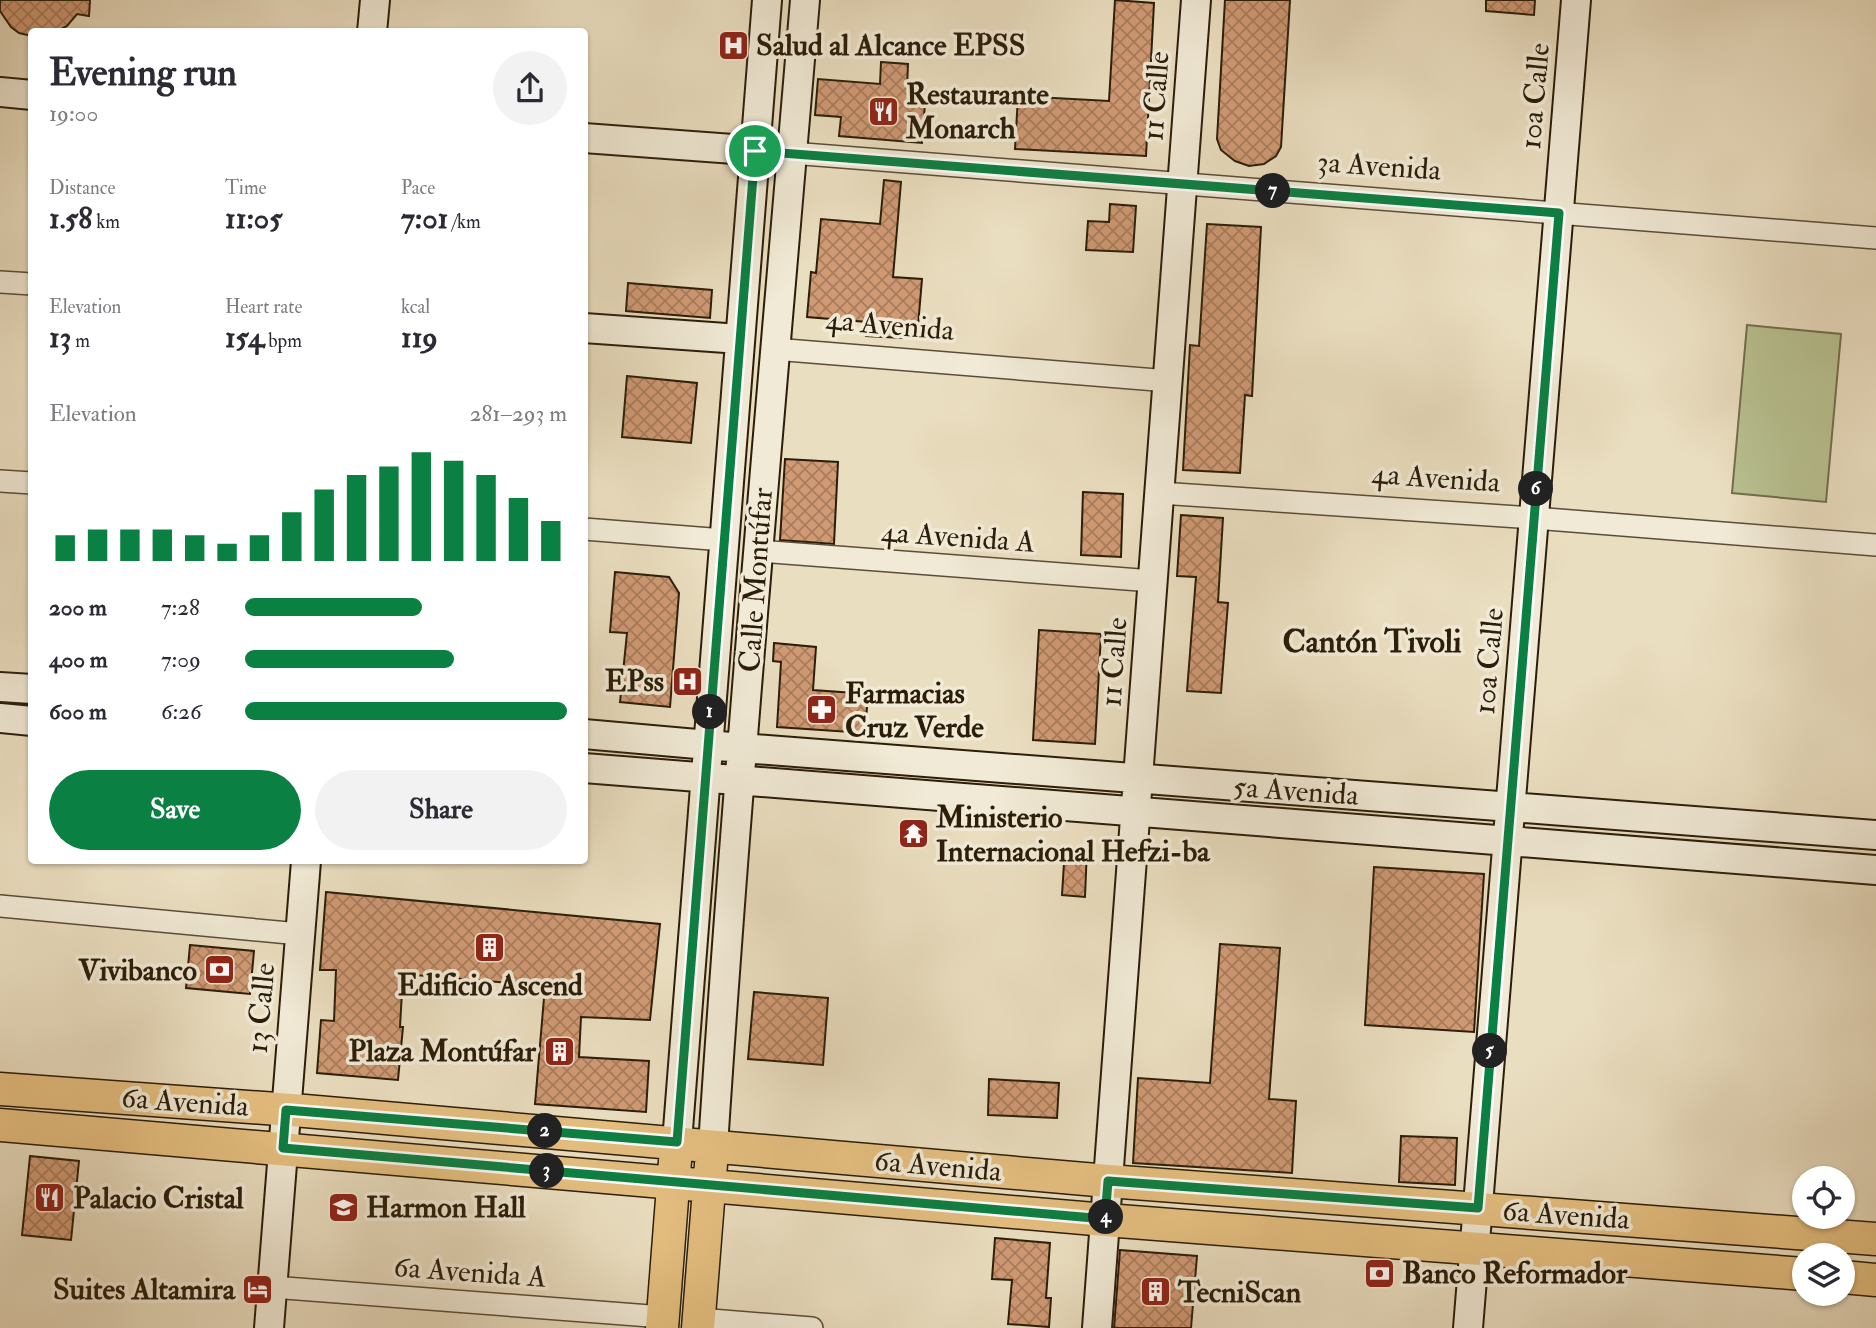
<!DOCTYPE html>
<html lang="en">
<head>
<meta charset="utf-8">
<style>
	body { margin:0; font-family:"IM FELL Double Pica",serif; background:#f2f2f3; color:#2b2b33; height:100vh; display:flex; flex-direction:column; font-size:26px; white-space:nowrap }
	* { box-sizing:border-box; margin:0 }
	p { font-size:23px; color:#7c7c81 }
	.icon { flex:none; width:38px; height:38px; fill:none; stroke:currentColor; stroke-width:2; stroke-linecap:round; stroke-linejoin:round }
	.map { position:relative; flex:1; overflow:hidden }
	.sheet { position:absolute; left:28px; top:28px; width:560px; height:836px; display:flex; flex-direction:column; background:#fff; border-radius:7px; box-shadow:0 2px 5px #0004 }
	.sheet>* { flex:none }
	.tools { position:absolute; left:1792px; top:1166px; display:grid; gap:14px }
	.tools a { display:grid; place-items:center; width:63px; height:63px; border-radius:50%; background:#fff; box-shadow:0 2px 5px #0004; font-size:35px }
	.pin { position:absolute; display:grid; place-items:center; width:60px; height:60px; color:#fff; margin:-30px; border:4px solid #fff; border-radius:50%; box-shadow:0 2px 7px #0007 }
	.km { position:absolute; width:35px; height:35px; margin:-18px; border-radius:50%; background:#222; color:#fff; font-size:19px; line-height:35px; text-align:center }
	.round { display:grid; place-items:center; flex:none; width:74px; height:74px; border-radius:37px; background:#f2f2f3 }
	.headline { display:flex; align-items:center; justify-content:space-between; height:119px; padding:0 21px }
	h1 { font-size:38px; font-weight:800; line-height:52px }
	.stats { display:grid; grid-template-columns:repeat(3,1fr); gap:10px; height:119px; padding:7px 21px }
	.stats div { display:grid; align-content:center }
	.stats b { font-size:30px; font-weight:800 }
	.stats small { font-size:19px; font-weight:400 }
	.stats p { font-size:19px }
	.chart { height:196px; padding:14px 21px }
	.chart p { display:flex; justify-content:space-between }
	.chart svg { width:100%; height:126px; margin-top:7px; stroke:#0b8043; stroke-width:6 }
	.button { display:flex; gap:14px; margin-top:auto; padding:14px 21px }
	.button a { flex:1; height:80px; border-radius:42px; background:#0b8043; color:#fff; font-size:28px; font-weight:800; line-height:80px; text-align:center }
	.button a+a { background:#f2f2f3; color:#2b2b33 }
	ul { padding:0 21px; list-style:none; font-size:23px }
	li { display:grid; grid-template-columns:112px 84px 1fr; align-items:center; height:52px }
	li i { height:18px; border-radius:9px; background:#0b8043 }
	.map>svg:first-child { display:block }
</style>
</head>
<body>
<div class="map">
<svg width="1876" height="1328" viewBox="0 0 1876 1328">
	<defs>
		<pattern id="building-cross-hatch" width="8" height="8" patternUnits="userSpaceOnUse" patternTransform="scale(1.75)"><rect width="8" height="8" fill="#d09a74"/><path d="M0 0l8 8M0 8l8-8" fill="none" stroke="#a97d5d"/></pattern>
	</defs>
	<rect width="100%" height="100%" fill="#eadec0"/>
	<filter id="stains"><feTurbulence type="fractalNoise" baseFrequency=".00286" numOctaves="4"/><feColorMatrix values="0 0 0 0 .2 0 0 0 0 .09 0 0 0 0 .02 0 0 0 .5 -.17"/></filter>
	<radialGradient id="worn" r=".72"><stop offset=".6" stop-color="#630" stop-opacity="0"/><stop offset="1" stop-color="#630" stop-opacity=".3"/></radialGradient>
	<path fill="#b8c191" stroke="#726f4d" stroke-width="2" d="M 1747,325 L 1841,334 L 1826,502 L 1732,493 Z"/>
	<path fill="url(#building-cross-hatch)" stroke="#2b1d09" stroke-width="2" d="M 0,0 L 90,0 L 89,16 L 77,14 L 67,26 L 56,32 L 32,32 L 32,36 L 19,33 L 11,27 L 0,11 Z
		M 1115,0 L 1154,3 L 1146,156 L 1015,149 L 1018,96 L 1109,101 Z
		M 1225,0 L 1290,0 L 1281,147 L 1276,156 L 1264,164 L 1249,166 L 1235,161 L 1221,150 L 1217,139 Z
		M 1486,0 L 1535,0 L 1534,15 L 1486,11 Z
		M 881,62 L 908,64 L 907,88 L 926,90 L 922,143 L 839,136 L 841,117 L 815,115 L 818,79 L 880,84 Z
		M 884,180 L 901,182 L 893,277 L 922,279 L 918,326 L 904,325 L 903,338 L 866,336 L 867,322 L 807,317 L 811,272 L 816,273 L 821,219 L 880,224 Z
		M 1110,204 L 1136,206 L 1133,252 L 1086,250 L 1088,221 L 1109,222 Z
		M 1207,224 L 1261,227 L 1252,396 L 1245,395 L 1240,473 L 1183,470 L 1190,345 L 1199,346 Z
		M 628,283 L 712,290 L 710,318 L 626,311 Z
		M 627,376 L 697,383 L 691,443 L 622,437 Z
		M 785,459 L 838,462 L 834,544 L 780,540 Z
		M 1083,492 L 1123,494 L 1121,557 L 1081,555 Z
		M 1181,515 L 1223,518 L 1218,602 L 1228,603 L 1221,693 L 1187,691 L 1196,577 L 1177,576 Z
		M 615,572 L 669,577 L 679,593 L 670,707 L 620,702 L 627,633 L 610,632 Z
		M 1039,630 L 1101,634 L 1095,744 L 1033,740 Z
		M 774,643 L 816,647 L 813,690 L 868,694 L 865,733 L 777,727 L 781,662 L 773,661 Z
		M 1065,847 L 1087,848 L 1085,897 L 1062,895 Z
		M 1374,867 L 1484,874 L 1474,1032 L 1365,1025 Z
		M 326,892 L 660,924 L 650,1020 L 581,1017 L 579,1057 L 649,1061 L 646,1112 L 535,1104 L 545,986 L 403,974 L 400,1027 L 403,1027 L 398,1080 L 317,1073 L 321,1020 L 334,1021 L 336,970 L 320,970 Z
		M 1220,944 L 1280,948 L 1269,1099 L 1296,1101 L 1292,1173 L 1133,1163 L 1138,1078 L 1210,1083 Z
		M 190,945 L 254,951 L 250,994 L 186,988 Z
		M 754,992 L 828,998 L 823,1065 L 748,1059 Z
		M 989,1079 L 1059,1083 L 1057,1118 L 988,1115 Z
		M 1401,1136 L 1457,1138 L 1455,1185 L 1399,1182 Z
		M 30,1156 L 79,1161 L 71,1240 L 22,1235 Z
		M 995,1238 L 1050,1243 L 1046,1298 L 1051,1298 L 1049,1327 L 1008,1324 L 1012,1280 L 992,1279 Z
		M 1120,1250 L 1197,1256 L 1191,1328 L 1114,1328 Z"/>
	<g fill="none" stroke-linecap="round" stroke-linejoin="round">
		<defs>
			<path id="street" d="M 791,153 L 1876,238
				M 0,282 L 32,284
				M 774,349 L 1169,381
				M 0,481 L 32,483
				M 1160,493 L 1534,518 L 1876,545
				M 584,529 L 724,540
				M 758,551 L 1153,581
				M 0,906 L 300,934
				M 272,1287 L 663,1317
				M 699,1319 L 812,1328"/>
			<path id="secondary" d="M 372,32 L 375,0
				M 0,92 L 32,95
				M 584,138 L 774,152
				M 584,328 L 740,339
				M 0,687 L 32,689
				M 0,718 L 32,721
				M 584,734 L 742,748 L 1876,835
				M 584,768 L 1876,870
				M 677,1142 L 767,0
				M 713,1146 C 738,763 773,382 805,0
				M 269,1328 L 306,861
				M 1097,1328 L 1196,0
				M 1468,1328 L 1576,0"/>
			<path id="primary" d="M 0,1089 L 305,1111 L 1108,1181 L 1876,1239
				M 0,1125 C 369,1155 737,1190 1106,1220 C 1339,1238 1572,1255 1804,1274
				M 1843,1277 L 1876,1280
				M 662,1328 L 675,1161
				M 698,1328 L 711,1164"/>
		</defs>
		<use href="#street" stroke="#5b4d37" stroke-width="24"/>
		<use href="#secondary" stroke="#2b1d09" stroke-width="32"/>
		<use href="#primary" stroke="#2b1d09" stroke-width="35"/>
		<use href="#street" stroke="#f1ead6" stroke-width="21"/>
		<use href="#secondary" stroke="#f1ead6" stroke-width="28"/>
		<use href="#primary" stroke="#e5bf80" stroke-width="32"/>
	</g>
	<g fill="none" stroke-linecap="round" stroke-linejoin="round">
		<defs>
			<path id="route" d="M 755,151 L 1559,213 L 1478,1208 L 1108,1181 L 1105,1219 L 283,1148 L 286,1110 L 677,1142 Z"/>
		</defs>
		<use href="#route" stroke="#fff" stroke-width="14"/>
		<use href="#route" stroke="#0b8043" stroke-width="9"/>
	</g>
	<defs>
		<symbol id="hospital-square" viewBox="-11 -11 22 22"><rect x="-9" y="-9" width="18" height="18" rx="4" fill="#8f2418" stroke="#f1ead6"/><path d="M-5-5h3v3.5h4V-5h3V5h-3V1.5h-4V5h-3Z" fill="#fff"/></symbol>
		<symbol id="restaurant-square" viewBox="-11 -11 22 22"><rect x="-9" y="-9" width="18" height="18" rx="4" fill="#8f2418" stroke="#f1ead6"/><path d="M-5-6h1v4h1v-4h1v4h1v-4h1v5L-1.5 .5V6h-2V.5L-5-1ZM5-6V6H3V1.5H1.5Q1.5-4 5-6Z" fill="#fff"/></symbol>
		<symbol id="pharmacy-square" viewBox="-11 -11 22 22"><rect x="-9" y="-9" width="18" height="18" rx="4" fill="#8f2418" stroke="#f1ead6"/><path d="M-2-6h4v4h4v4h-4v4h-4v-4h-4v-4h4Z" fill="#fff"/></symbol>
		<symbol id="temple-square" viewBox="-11 -11 22 22"><rect x="-9" y="-9" width="18" height="18" rx="4" fill="#8f2418" stroke="#f1ead6"/><path d="M0-6L5-2H3V0L6.5 2.5H4V6H1.5V3h-3V6H-4V2.5H-6.5L-3 0V-2H-5Z" fill="#fff"/></symbol>
		<symbol id="building-square" viewBox="-11 -11 22 22"><rect x="-9" y="-9" width="18" height="18" rx="4" fill="#8f2418" stroke="#f1ead6"/><path d="M-4-6H4V6H1V3H-1V6H-4ZM-2.5-4.3h1.7v1.8h-1.7ZM.8-4.3h1.7v1.8H.8ZM-2.5-1h1.7V.8h-1.7ZM.8-1h1.7V.8H.8Z" fill="#fff"/></symbol>
		<symbol id="bank-square" viewBox="-11 -11 22 22"><rect x="-9" y="-9" width="18" height="18" rx="4" fill="#8f2418" stroke="#f1ead6"/><path d="M-6-4H6V4H-6ZM0-2.3a2.3 2.3 0 1 0 0 4.6a2.3 2.3 0 1 0 0-4.6Z" fill="#fff"/></symbol>
		<symbol id="school-square" viewBox="-11 -11 22 22"><rect x="-9" y="-9" width="18" height="18" rx="4" fill="#8f2418" stroke="#f1ead6"/><path d="M0-5L7-2L0 1L-7-2ZM-4 1L0 2.5L4 1V4Q0 6-4 4Z" fill="#fff"/></symbol>
		<symbol id="hotel-square" viewBox="-11 -11 22 22"><rect x="-9" y="-9" width="18" height="18" rx="4" fill="#8f2418" stroke="#f1ead6"/><path d="M-6-4.5h1.5V1H6V5H4.5V3h-9V5H-6ZM-4 0a1.8 1.8 0 1 1 3.6 0ZM.5 0V-2.5h3Q6-2.5 6 0Z" fill="#fff"/></symbol>
	</defs>
	<g fill-rule="evenodd">
		<use href="#hospital-square" x="716" y="28" width="35" height="35"/>
		<use href="#restaurant-square" x="866" y="94" width="35" height="35"/>
		<use href="#hospital-square" x="670" y="664" width="35" height="35"/>
		<use href="#pharmacy-square" x="804" y="692" width="35" height="35"/>
		<use href="#temple-square" x="896" y="816" width="35" height="35"/>
		<use href="#building-square" x="472" y="930" width="35" height="35"/>
		<use href="#bank-square" x="202" y="952" width="35" height="35"/>
		<use href="#building-square" x="542" y="1034" width="35" height="35"/>
		<use href="#restaurant-square" x="32" y="1180" width="35" height="35"/>
		<use href="#school-square" x="326" y="1190" width="35" height="35"/>
		<use href="#bank-square" x="1362" y="1256" width="35" height="35"/>
		<use href="#hotel-square" x="240" y="1272" width="35" height="35"/>
		<use href="#building-square" x="1138" y="1274" width="35" height="35"/>
	</g>
	<g text-anchor="middle" dominant-baseline="central" stroke-width="7" stroke-linejoin="round" paint-order="stroke">
		<g font-size="30" font-weight="bold" fill="#2b1d09" stroke="#f1ead6" text-anchor="start">
			<text x="756" y="45">Salud al Alcance EPSS</text>
			<text x="906" y="94">Restaurante<tspan x="906" dy="34">Monarch</tspan></text>
			<text x="664" y="681" text-anchor="end">EPss</text>
			<text x="845" y="693">Farmacias<tspan x="845" dy="34">Cruz Verde</tspan></text>
			<text x="936" y="817">Ministerio<tspan x="936" dy="34">Internacional Hefzi-ba</tspan></text>
			<text x="197" y="970" text-anchor="end">Vivibanco</text>
			<text x="490" y="985" text-anchor="middle">Edificio Ascend</text>
			<text x="536" y="1051" text-anchor="end">Plaza Montúfar</text>
			<text x="73" y="1198">Palacio Cristal</text>
			<text x="366" y="1207">Harmon Hall</text>
			<text x="1402" y="1273">Banco Reformador</text>
			<text x="235" y="1289" text-anchor="end">Suites Altamira</text>
			<text x="1178" y="1292">TecniScan</text>
		</g>
		<g font-size="30" fill="#2b1d09" stroke="#f1ead6">
			<text transform="translate(1156 96) rotate(-86)">11 Calle</text>
			<text transform="translate(1535 96) rotate(-85)">10a Calle</text>
			<text transform="translate(1379 166) rotate(4)">3a Avenida</text>
			<text transform="translate(890 325) rotate(5)">4a Avenida</text>
			<text transform="translate(1436 478) rotate(4)">4a Avenida</text>
			<text transform="translate(958 537) rotate(4)">4a Avenida A</text>
			<text transform="translate(756 580) rotate(-86)">Calle Montúfar</text>
			<text transform="translate(1489 661) rotate(-85)">10a Calle</text>
			<text transform="translate(1114 662) rotate(-86)">11 Calle</text>
			<text transform="translate(1296 791) rotate(4)">5a Avenida</text>
			<text transform="translate(261 1008) rotate(-85)">13 Calle</text>
			<text transform="translate(185 1102) rotate(4)">6a Avenida</text>
			<text transform="translate(938 1166) rotate(5)">6a Avenida</text>
			<text transform="translate(1566 1215) rotate(4)">6a Avenida</text>
			<text transform="translate(470 1272) rotate(4)">6a Avenida A</text>
		</g>
		<g font-size="32" font-weight="bold" fill="#2b1d09" stroke="#f1ead6">
			<text x="1372" y="642">Cantón Tivoli</text>
		</g>
	</g>
	<rect width="100%" height="100%" filter="url(#stains)"/>
	<rect width="100%" height="100%" fill="url(#worn)"/>
</svg>
<div class="tools">
<a><svg class="icon" aria-label="locate" viewBox="0 0 24 24"><circle cx="12" cy="12" r="6"/><path d="M12 2v4M12 18v4M2 12h4M18 12h4"/></svg></a>
<a><svg class="icon" aria-label="layers" viewBox="0 0 24 24"><path d="M12 4l9 5-9 5-9-5zM3 14l9 5 9-5"/></svg></a>
</div>
<div class="pin" style="left:755px;top:151px;background:#1e9e55"><svg class="icon" aria-label="arrive" viewBox="0 0 24 24"><path d="M6 21V4h12l-3 4 3 4H6"/></svg></div>
<b class="km" style="left:710px;top:712px">1</b>
<b class="km" style="left:545px;top:1131px">2</b>
<b class="km" style="left:547px;top:1171px">3</b>
<b class="km" style="left:1106px;top:1217px">4</b>
<b class="km" style="left:1490px;top:1051px">5</b>
<b class="km" style="left:1536px;top:489px">6</b>
<b class="km" style="left:1273px;top:191px">7</b>
<section class="sheet">
<div class="headline"><div><h1>Evening run</h1><p>19:00</p></div><a class="round"><svg class="icon" aria-label="share" viewBox="0 0 24 24"><path d="M12 15V3M7 8l5-5 5 5M5 13v7h14v-7"/></svg></a></div>
<div class="stats">
<div><p>Distance</p><b>1.58<small> km</small></b></div>
<div><p>Time</p><b>11:05</b></div>
<div><p>Pace</p><b>7:01<small> /km</small></b></div>
</div>
<div class="stats">
<div><p>Elevation</p><b>13<small> m</small></b></div>
<div><p>Heart rate</p><b>154<small> bpm</small></b></div>
<div><p>kcal</p><b>119</b></div>
</div>
<div class="chart"><p><span>Elevation</span>281–293 m</p>
<svg viewBox="0 0 160 44" preserveAspectRatio="none"><path d="M5 44V35M15 44V33M25 44V33M35 44V33M45 44V35M55 44V38M65 44V35M75 44V27M85 44V19M95 44V14M105 44V11M115 44V6M125 44V9M135 44V14M145 44V22M155 44V30"/></svg>
</div>
<ul>
<li><b>200 m</b>7:28<i style="width:55%"></i></li>
<li><b>400 m</b>7:09<i style="width:65%"></i></li>
<li><b>600 m</b>6:26<i style="width:100%"></i></li>
</ul>
<div class="button"><a>Save</a><a>Share</a></div>
</section>
</div>
</body>
</html>
